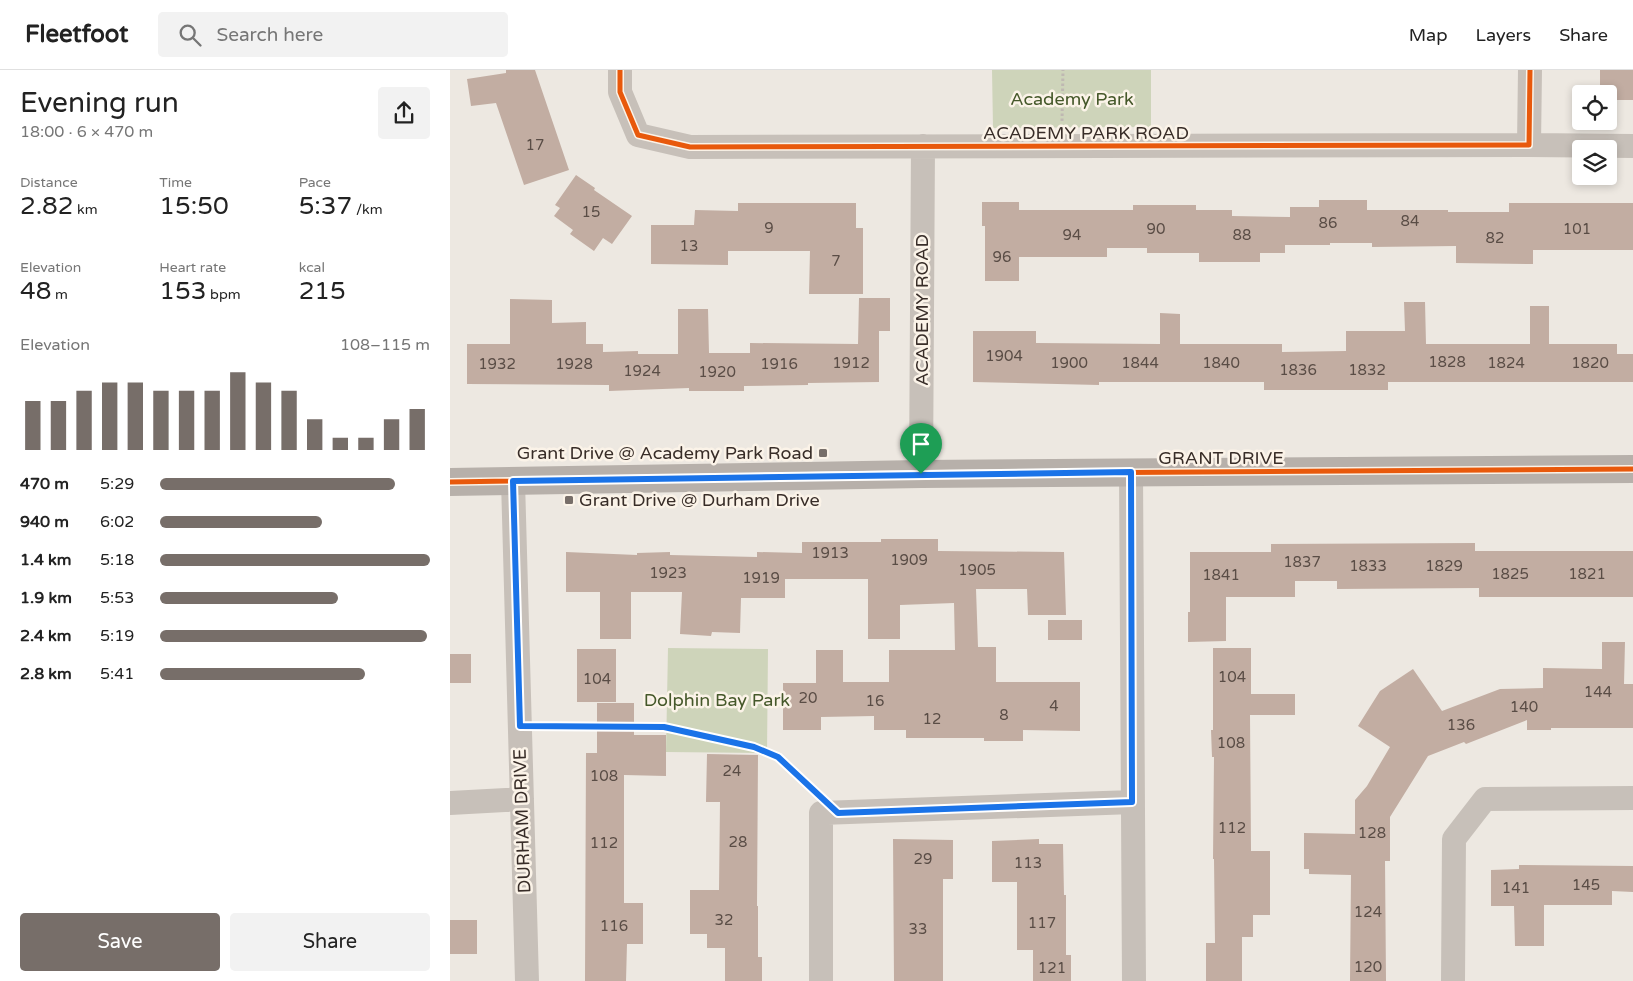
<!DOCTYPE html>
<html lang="en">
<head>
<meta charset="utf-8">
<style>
	body { margin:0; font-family:"Varela Round",sans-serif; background:#f2f2f2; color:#222; height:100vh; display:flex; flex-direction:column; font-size:19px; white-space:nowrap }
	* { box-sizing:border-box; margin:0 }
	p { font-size:16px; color:#767676 }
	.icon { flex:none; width:28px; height:28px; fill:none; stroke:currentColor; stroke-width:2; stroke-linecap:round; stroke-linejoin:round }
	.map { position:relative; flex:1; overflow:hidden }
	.panel { display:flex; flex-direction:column; background:#fff; width:450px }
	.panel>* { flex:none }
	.fabs { position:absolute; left:1122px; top:15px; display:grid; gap:10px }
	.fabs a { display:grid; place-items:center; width:45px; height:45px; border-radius:5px; background:#fff; box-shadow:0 2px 8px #0003; font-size:25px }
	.pin { position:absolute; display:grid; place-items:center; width:42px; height:42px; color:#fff; margin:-51px -21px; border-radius:50% 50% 50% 0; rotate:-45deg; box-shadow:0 0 5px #0007 }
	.pin .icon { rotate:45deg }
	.round { display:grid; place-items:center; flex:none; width:52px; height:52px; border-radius:5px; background:#f2f2f2 }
	.summary { display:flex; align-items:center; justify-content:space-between; height:85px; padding:0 20px }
	h1 { font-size:28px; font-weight:600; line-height:38px }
	.figures { display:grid; grid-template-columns:repeat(3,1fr); gap:8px; height:85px; padding:5px 20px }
	.figures div { display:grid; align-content:center }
	.figures b { font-size:25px; font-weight:600 }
	.figures small { font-size:14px; font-weight:400 }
	.figures p { font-size:14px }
	.chart { height:140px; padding:10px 20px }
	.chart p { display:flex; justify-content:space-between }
	.chart svg { width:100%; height:90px; margin-top:5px; stroke:#776e69; stroke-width:6 }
	.primary-button { display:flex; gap:10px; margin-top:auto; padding:10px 20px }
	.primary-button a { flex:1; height:58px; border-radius:5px; background:#776e69; color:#fff; font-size:20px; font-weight:600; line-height:58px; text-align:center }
	.primary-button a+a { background:#f2f2f2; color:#222 }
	ul { padding:0 20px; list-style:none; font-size:16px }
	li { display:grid; grid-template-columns:80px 60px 1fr; align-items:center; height:38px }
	li i { height:12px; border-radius:6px; background:#776e69 }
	header { display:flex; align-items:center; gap:30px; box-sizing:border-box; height:70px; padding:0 25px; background:#fff; border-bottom:1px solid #e0e0e0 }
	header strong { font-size:24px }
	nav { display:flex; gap:28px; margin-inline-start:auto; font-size:18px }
	.search { width:350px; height:45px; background:#f2f2f2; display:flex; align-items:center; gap:12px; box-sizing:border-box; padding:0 18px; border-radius:5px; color:#767676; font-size:19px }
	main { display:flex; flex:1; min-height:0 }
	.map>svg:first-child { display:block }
</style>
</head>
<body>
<header>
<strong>Fleetfoot</strong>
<div class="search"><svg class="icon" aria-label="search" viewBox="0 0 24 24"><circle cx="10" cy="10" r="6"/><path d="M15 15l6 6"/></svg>Search here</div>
<nav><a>Map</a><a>Layers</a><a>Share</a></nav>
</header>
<main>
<section class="panel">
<div class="summary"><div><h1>Evening run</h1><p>18:00 · 6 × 470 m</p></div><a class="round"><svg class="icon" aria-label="share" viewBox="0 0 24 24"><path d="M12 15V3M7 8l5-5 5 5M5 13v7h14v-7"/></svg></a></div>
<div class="figures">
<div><p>Distance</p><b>2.82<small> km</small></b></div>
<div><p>Time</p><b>15:50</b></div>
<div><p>Pace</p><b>5:37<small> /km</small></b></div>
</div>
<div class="figures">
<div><p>Elevation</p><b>48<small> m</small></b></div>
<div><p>Heart rate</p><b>153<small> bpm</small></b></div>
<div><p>kcal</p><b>215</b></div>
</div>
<div class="chart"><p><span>Elevation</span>108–115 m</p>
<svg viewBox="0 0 160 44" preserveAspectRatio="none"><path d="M5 44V20M15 44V20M25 44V15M35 44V11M45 44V11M55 44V15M65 44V15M75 44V15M85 44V6M95 44V11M105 44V15M115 44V29M125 44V38M135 44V38M145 44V29M155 44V24"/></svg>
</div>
<ul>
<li><b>470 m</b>5:29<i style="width:87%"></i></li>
<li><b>940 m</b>6:02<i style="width:60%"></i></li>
<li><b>1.4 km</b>5:18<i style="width:100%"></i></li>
<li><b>1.9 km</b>5:53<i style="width:66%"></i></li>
<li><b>2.4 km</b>5:19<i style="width:99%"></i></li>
<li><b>2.8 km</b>5:41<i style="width:76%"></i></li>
</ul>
<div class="primary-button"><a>Save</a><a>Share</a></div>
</section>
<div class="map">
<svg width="1183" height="911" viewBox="0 0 1183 911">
	<rect width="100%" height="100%" fill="#ede8e1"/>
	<path fill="#ced4ba" d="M 542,0 L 701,0 L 701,57 L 543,58 Z
		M 218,578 L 318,579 L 317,683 L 216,682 Z"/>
	<path fill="#c2ada2" d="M 56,0 L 85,0 L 119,100 L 74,115 L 46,33 L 21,36 L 17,9 L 56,3 Z
		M 1150,0 L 1183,0 L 1183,30 L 1159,30 L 1159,24 L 1150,24 Z
		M 126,105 L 145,118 L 144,120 L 182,146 L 162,174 L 153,168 L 144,181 L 120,164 L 123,160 L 104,146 L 110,138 L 105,135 Z
		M 869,130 L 917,130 L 917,140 L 998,140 L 998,142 L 1059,142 L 1059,133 L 1183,133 L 1183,180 L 1083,180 L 1083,194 L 1006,193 L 1006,176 L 922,177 L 922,173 L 880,173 L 880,175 L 835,175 L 835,183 L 810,183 L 810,192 L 749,192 L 749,183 L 697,183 L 697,178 L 657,178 L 657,187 L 569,187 L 569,211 L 535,211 L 535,156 L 532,156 L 532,132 L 569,132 L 569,140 L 683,140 L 683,135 L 746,135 L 746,140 L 782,140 L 782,146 L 840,147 L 840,137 L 869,137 Z
		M 288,133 L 406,133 L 406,158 L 413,158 L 413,224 L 359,224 L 360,181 L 278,181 L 278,195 L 201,194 L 201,155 L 244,155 L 245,140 L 288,141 Z
		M 409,228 L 440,228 L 440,261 L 429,261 L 429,312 L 358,313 L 358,315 L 294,316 L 294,321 L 239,321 L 239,318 L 159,321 L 159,315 L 17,314 L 17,274 L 60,274 L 60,229 L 102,230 L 102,253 L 136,252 L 136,274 L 153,274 L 153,282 L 188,281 L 188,284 L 228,284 L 228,239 L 258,239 L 259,283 L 300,283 L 300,273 L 408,274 Z
		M 954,232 L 975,232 L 976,274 L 1080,274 L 1080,236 L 1099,236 L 1099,274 L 1167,274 L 1167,284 L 1183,284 L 1183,312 L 938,312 L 938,320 L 814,320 L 814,312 L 649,312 L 649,315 L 523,312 L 523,261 L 586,261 L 586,273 L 710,274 L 710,243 L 730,244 L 730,274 L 832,274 L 832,282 L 896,281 L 896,261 L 955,261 Z
		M 431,469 L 488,469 L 488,481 L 614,482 L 616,545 L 578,545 L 577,519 L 526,519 L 528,577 L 546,577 L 546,612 L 630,612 L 630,661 L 573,660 L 573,671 L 534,671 L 534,668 L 456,668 L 456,660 L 424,660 L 424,646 L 371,647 L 371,660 L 333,660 L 333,613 L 366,613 L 366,580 L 393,580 L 393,612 L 439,612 L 439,580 L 505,580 L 504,533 L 450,535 L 450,569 L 418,569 L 418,509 L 335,509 L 335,528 L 291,528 L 290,563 L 262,562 L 261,566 L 230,564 L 232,522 L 181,522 L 181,569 L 150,569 L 150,522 L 116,522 L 116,482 L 187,485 L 187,483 L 220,482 L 220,485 L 307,487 L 307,482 L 352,483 L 352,472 L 431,472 Z
		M 1025,473 L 1025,481 L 1183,481 L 1183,527 L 1029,527 L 1029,518 L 887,519 L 887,511 L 845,511 L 845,527 L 776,527 L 776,571 L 738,572 L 738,542 L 740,542 L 740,482 L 821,482 L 821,474 Z
		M 598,550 L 632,550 L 632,570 L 598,570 Z
		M 1152,572 L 1175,572 L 1174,614 L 1183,614 L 1183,658 L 1101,658 L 1101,660 L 1077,660 L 1077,650 L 1016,674 L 1014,672 L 978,686 L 940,747 L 940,791 L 935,791 L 936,911 L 900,911 L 901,805 L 859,804 L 859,799 L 854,799 L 854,763 L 905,764 L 905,730 L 917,716 L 940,677 L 908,656 L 930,621 L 963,599 L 992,641 L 1050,619 L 1093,618 L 1093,598 L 1152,599 Z
		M 763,578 L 801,578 L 801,624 L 845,624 L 845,645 L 800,645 L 801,781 L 820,781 L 820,845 L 803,845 L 803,867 L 792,867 L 792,911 L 756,911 L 756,873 L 765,873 L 764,789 L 763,789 L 764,687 L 762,687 L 761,660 L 763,660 Z
		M 127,579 L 166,579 L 166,632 L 127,632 Z
		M 0,584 L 21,584 L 21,613 L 0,613 Z
		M 147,633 L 184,633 L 184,665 L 216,665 L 216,706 L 174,705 L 174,833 L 193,833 L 193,874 L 177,874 L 176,911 L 135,911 L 136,683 L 147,683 Z
		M 257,684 L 308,685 L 307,836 L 308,836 L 308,887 L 312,887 L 312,911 L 275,911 L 275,878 L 257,878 L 257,864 L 240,864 L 240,820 L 269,820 L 270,732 L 256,732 Z
		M 443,769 L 503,770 L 503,809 L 493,809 L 493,911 L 444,911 Z
		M 589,769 L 589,774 L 613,774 L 614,825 L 616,825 L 616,885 L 621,885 L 621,911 L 583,911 L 583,880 L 567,880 L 567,812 L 542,812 L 542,771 Z
		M 1069,795 L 1183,796 L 1183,822 L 1162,821 L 1162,835 L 1094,835 L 1094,876 L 1065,876 L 1064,836 L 1041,836 L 1041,800 L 1069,799 Z
		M 0,850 L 27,850 L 27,884 L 0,884 Z"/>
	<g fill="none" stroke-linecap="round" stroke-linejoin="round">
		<path stroke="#bfb8b2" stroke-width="3" stroke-dasharray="2.5 2.5" stroke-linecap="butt" d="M 612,51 L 613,0
			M 95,656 L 214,657 L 304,677 L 328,687 L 364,720"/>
		<path stroke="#c7c0b9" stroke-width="24" d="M 170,0 L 170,22 L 188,65 L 240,77 L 1079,75 L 1080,0
			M 1079,75 L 1183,76
			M 681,402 L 684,911
			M 471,404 L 473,76
			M 63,411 L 77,911
			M 0,733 L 72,729
			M 371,911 L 371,743 L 683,732
			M 1003,911 L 1004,769 L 1035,729 L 1183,728"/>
		<path stroke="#b7b0aa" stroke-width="28" d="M 0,412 L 471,404 L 1183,399"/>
		<defs>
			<path id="cycleway" d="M 170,0 L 170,22 L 188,65 L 240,77 L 1079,75 L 1080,0
				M 0,412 L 471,404 L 1183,399"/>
		</defs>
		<use href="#cycleway" stroke="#fbf3e8" stroke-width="8"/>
		<use href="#cycleway" stroke="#e8590c" stroke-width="5"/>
	</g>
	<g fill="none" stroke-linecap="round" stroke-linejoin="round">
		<defs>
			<path id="route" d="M 681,402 L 682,732 L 388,743 L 328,687 L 304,677 L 214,657 L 70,656 L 63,411 Z"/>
		</defs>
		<use href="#route" stroke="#fff" stroke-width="10"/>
		<use href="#route" stroke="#1a73e8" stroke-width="6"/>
	</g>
	<g fill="#776e69" stroke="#fbf3e8" stroke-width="2">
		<rect x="368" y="378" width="10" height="10" rx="2.5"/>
		<rect x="114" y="425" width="10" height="10" rx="2.5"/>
	</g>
	<g text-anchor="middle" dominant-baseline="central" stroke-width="5" stroke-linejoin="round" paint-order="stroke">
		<g font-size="15" fill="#5a4d46">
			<text x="85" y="75">17</text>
			<text x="141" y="142">15</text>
			<text x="960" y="151">84</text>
			<text x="878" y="153">86</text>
			<text x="319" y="158">9</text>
			<text x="706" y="159">90</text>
			<text x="1127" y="159">101</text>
			<text x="622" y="165">94</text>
			<text x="792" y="165">88</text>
			<text x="1045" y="168">82</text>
			<text x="239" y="176">13</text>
			<text x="552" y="187">96</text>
			<text x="386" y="191">7</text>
			<text x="554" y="286">1904</text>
			<text x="997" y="292">1828</text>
			<text x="401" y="293">1912</text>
			<text x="619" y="293">1900</text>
			<text x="690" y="293">1844</text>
			<text x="771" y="293">1840</text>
			<text x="1056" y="293">1824</text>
			<text x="1140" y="293">1820</text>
			<text x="47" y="294">1932</text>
			<text x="124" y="294">1928</text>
			<text x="329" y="294">1916</text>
			<text x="848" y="300">1836</text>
			<text x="917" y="300">1832</text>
			<text x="192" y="301">1924</text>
			<text x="267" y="302">1920</text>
			<text x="380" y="483">1913</text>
			<text x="459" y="490">1909</text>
			<text x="852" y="492">1837</text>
			<text x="918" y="496">1833</text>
			<text x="994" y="496">1829</text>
			<text x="527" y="500">1905</text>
			<text x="218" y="503">1923</text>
			<text x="1060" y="504">1825</text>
			<text x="1137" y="504">1821</text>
			<text x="771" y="505">1841</text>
			<text x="311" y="508">1919</text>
			<text x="782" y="607">104</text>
			<text x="147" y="609">104</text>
			<text x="1148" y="622">144</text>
			<text x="358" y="628">20</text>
			<text x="425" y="631">16</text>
			<text x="604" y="636">4</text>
			<text x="1074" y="637">140</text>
			<text x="554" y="645">8</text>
			<text x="482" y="649">12</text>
			<text x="1011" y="655">136</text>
			<text x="781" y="673">108</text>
			<text x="282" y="701">24</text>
			<text x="154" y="706">108</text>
			<text x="782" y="758">112</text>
			<text x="922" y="763">128</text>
			<text x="288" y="772">28</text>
			<text x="154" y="773">112</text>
			<text x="473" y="789">29</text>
			<text x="578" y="793">113</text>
			<text x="1136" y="815">145</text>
			<text x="1066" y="818">141</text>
			<text x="918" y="842">124</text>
			<text x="274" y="850">32</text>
			<text x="592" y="853">117</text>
			<text x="164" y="856">116</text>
			<text x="468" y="859">33</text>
			<text x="918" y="897">120</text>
			<text x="602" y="898">121</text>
		</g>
		<g font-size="18" fill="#45582a" stroke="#fbf3e8">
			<text x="622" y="29">Academy Park</text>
			<text x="267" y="630">Dolphin Bay Park</text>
		</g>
		<g font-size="18" fill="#382d28" stroke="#fbf3e8">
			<text x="636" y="63">ACADEMY PARK ROAD</text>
			<text transform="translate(472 240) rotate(-90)">ACADEMY ROAD</text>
			<text x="771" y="388">GRANT DRIVE</text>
			<text transform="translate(72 751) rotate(-92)">DURHAM DRIVE</text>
		</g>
		<g font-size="18" fill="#382d28" stroke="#fbf3e8" text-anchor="end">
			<text x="363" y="383">Grant Drive @ Academy Park Road</text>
			<text x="129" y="430" text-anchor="start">Grant Drive @ Durham Drive</text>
		</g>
	</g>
</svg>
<div class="fabs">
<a><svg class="icon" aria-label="locate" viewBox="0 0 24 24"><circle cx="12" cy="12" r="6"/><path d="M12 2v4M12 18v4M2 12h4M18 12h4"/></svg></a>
<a><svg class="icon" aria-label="layers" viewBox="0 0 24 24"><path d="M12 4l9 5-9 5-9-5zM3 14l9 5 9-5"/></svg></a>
</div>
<div class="pin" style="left:471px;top:404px;background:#1e9e55"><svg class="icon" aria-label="arrive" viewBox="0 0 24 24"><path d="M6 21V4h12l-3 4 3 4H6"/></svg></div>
</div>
</main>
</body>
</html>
